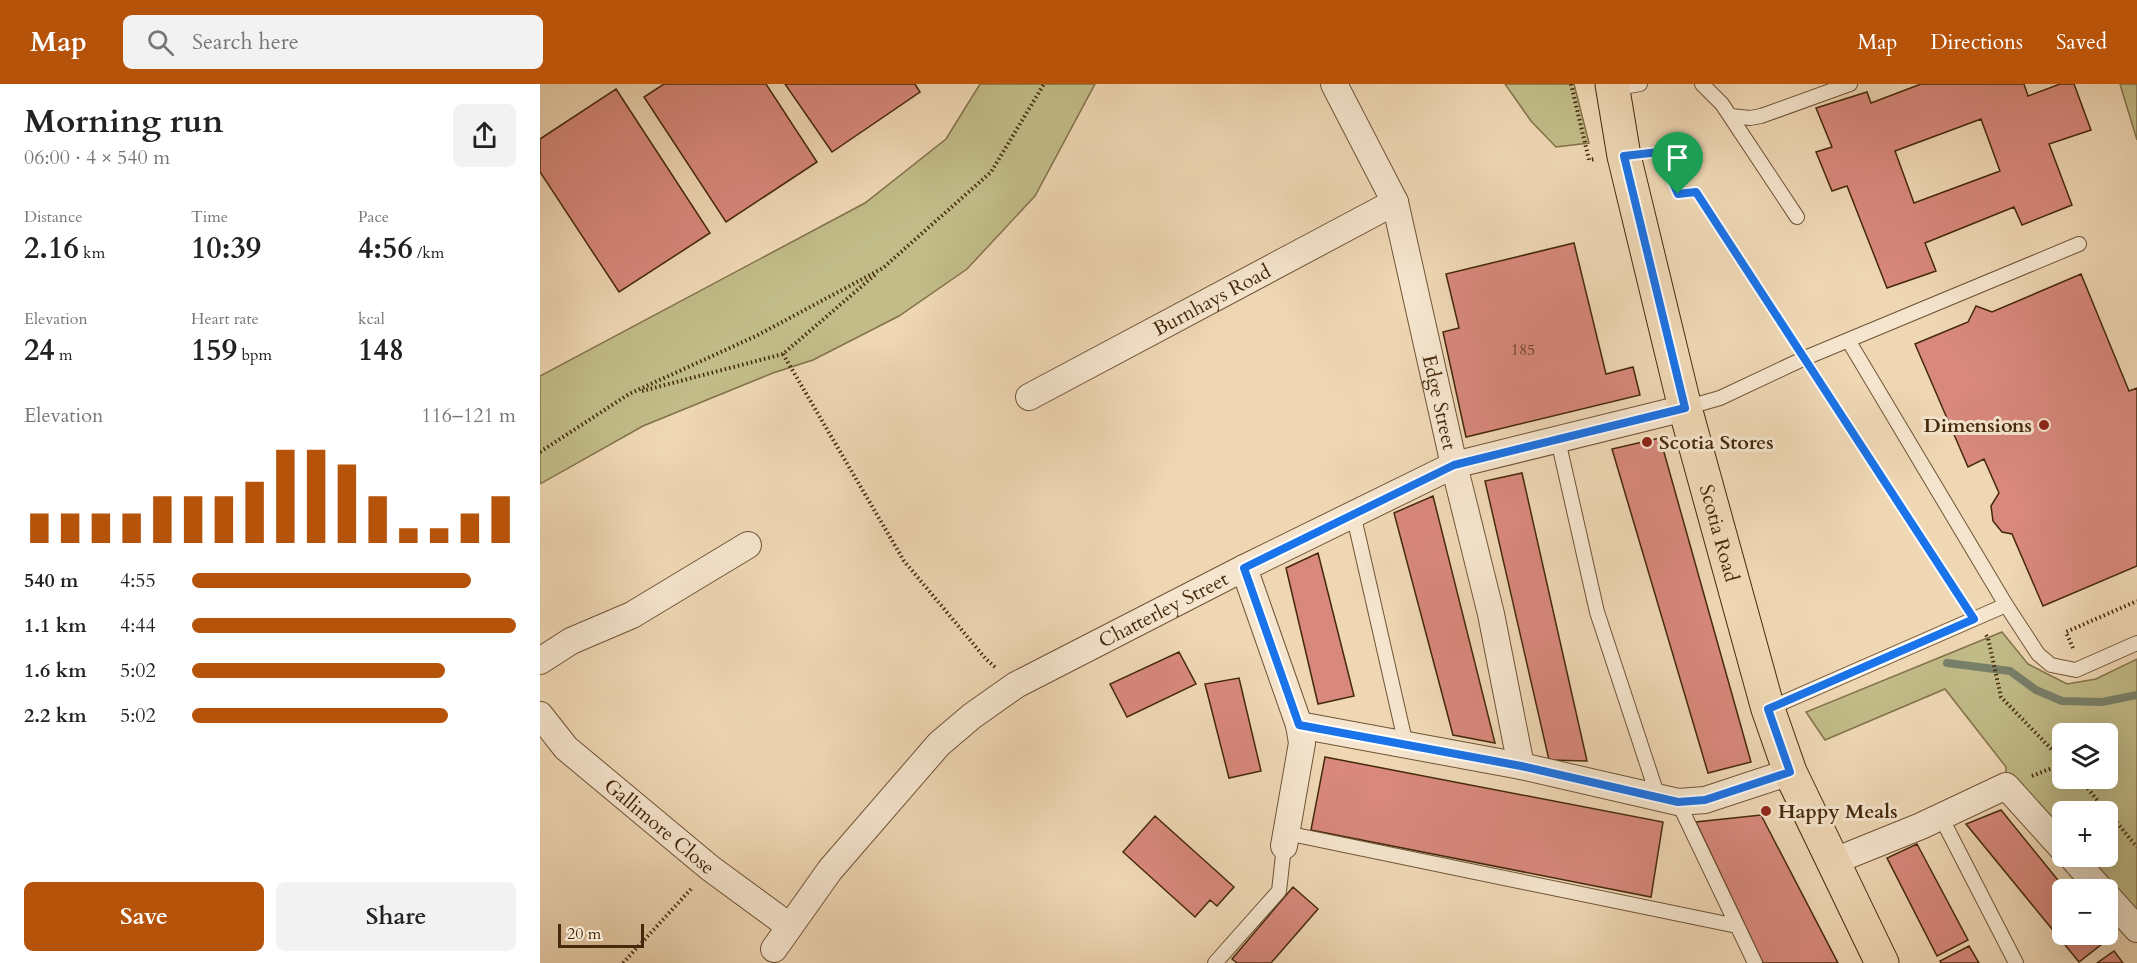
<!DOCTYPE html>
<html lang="en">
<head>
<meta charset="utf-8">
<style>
	body { margin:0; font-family:Cardo,serif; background:#f2f2f2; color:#222; height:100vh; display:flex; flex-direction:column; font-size:22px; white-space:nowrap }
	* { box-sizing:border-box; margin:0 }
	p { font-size:20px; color:#767676 }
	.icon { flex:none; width:33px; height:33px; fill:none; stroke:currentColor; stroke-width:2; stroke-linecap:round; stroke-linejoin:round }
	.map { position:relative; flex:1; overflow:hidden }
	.sheet { display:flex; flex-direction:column; background:#fff; width:540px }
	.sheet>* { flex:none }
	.tools { position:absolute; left:1512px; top:639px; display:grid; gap:12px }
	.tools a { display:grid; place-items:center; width:66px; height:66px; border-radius:9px; background:#fff; box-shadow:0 6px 24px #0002; font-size:30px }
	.scale { position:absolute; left:18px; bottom:15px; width:86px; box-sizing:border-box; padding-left:6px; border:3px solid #45290b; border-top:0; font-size:16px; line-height:21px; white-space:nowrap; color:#45290b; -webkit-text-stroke:4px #f5e5ce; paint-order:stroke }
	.pin { position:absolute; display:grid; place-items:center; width:51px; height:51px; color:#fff; margin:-62px -26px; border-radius:50% 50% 50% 0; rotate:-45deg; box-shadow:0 0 6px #0007 }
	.pin .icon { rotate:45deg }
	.round { display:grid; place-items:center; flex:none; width:63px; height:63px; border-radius:9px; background:#f2f2f2 }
	.head { display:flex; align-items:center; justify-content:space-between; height:102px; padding:0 24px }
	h1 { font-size:33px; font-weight:700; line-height:45px }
	.stats { display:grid; grid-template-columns:repeat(3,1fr); gap:9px; height:102px; padding:6px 24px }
	.stats div { display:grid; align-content:center }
	.stats b { font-size:30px; font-weight:700 }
	.stats small { font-size:16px; font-weight:400 }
	.stats p { font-size:16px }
	.chart { height:168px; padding:12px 24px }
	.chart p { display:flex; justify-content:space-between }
	.chart svg { width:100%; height:108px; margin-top:6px; stroke:#b45309; stroke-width:6 }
	.action { display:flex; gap:12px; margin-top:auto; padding:12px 24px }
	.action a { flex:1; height:69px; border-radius:9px; background:#b45309; color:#fff; font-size:24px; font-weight:700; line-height:69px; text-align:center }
	.action a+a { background:#f2f2f2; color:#222 }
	ul { padding:0 24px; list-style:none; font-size:20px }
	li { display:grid; grid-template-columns:96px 72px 1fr; align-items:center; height:45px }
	li i { height:15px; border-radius:8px; background:#b45309 }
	header { display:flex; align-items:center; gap:36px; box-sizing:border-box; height:84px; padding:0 30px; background:#b45309; color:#fff }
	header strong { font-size:28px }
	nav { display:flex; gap:33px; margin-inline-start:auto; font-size:21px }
	.search { width:420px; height:54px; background:#f2f2f2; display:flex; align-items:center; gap:15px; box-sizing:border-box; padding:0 21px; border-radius:9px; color:#767676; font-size:22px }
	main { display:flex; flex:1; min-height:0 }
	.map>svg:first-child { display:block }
</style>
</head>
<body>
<header>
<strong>Map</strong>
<div class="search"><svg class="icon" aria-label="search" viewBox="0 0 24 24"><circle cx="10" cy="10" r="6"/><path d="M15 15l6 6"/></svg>Search here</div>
<nav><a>Map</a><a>Directions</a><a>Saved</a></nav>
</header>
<main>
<section class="sheet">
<div class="head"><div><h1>Morning run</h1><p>06:00 · 4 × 540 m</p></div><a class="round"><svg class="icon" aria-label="share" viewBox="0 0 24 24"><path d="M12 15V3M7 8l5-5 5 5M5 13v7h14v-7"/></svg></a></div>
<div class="stats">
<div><p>Distance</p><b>2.16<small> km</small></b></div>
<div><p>Time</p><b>10:39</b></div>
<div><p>Pace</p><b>4:56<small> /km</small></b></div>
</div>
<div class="stats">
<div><p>Elevation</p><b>24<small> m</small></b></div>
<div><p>Heart rate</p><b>159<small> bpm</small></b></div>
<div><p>kcal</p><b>148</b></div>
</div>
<div class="chart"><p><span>Elevation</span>116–121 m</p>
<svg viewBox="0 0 160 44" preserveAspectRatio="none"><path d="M5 44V32M15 44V32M25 44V32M35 44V32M45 44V25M55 44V25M65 44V25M75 44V19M85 44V6M95 44V6M105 44V12M115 44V25M125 44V38M135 44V38M145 44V32M155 44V25"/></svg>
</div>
<ul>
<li><b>540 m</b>4:55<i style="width:86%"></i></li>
<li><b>1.1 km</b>4:44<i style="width:100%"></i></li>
<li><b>1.6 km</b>5:02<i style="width:78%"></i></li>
<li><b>2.2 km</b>5:02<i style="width:79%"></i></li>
</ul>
<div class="action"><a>Save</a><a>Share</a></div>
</section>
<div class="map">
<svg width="1597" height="879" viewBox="0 0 1597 879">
	<rect width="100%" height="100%" fill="#efd7b4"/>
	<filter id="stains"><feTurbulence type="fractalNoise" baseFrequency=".00333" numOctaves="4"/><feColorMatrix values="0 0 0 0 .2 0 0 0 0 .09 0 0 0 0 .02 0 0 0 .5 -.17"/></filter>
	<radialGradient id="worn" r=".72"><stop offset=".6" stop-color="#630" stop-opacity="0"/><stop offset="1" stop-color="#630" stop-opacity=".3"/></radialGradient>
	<path fill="#c1bc88" stroke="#83724a" stroke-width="1.5" fill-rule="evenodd" d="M 440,0 L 555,0 L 495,112 L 427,185 L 359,232 L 273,276 L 233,289 L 103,342 L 0,400 L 0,292 L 325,119 L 406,55 Z
		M 965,0 L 1034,0 L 1049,59 L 1016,63 L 991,37 Z
		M 1580,0 L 1597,0 L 1597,56 Z
		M 1462,548 L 1488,580 L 1527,600 L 1556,595 L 1597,575 L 1597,857 L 1526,773 L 1568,772 L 1568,728 L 1522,728 L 1522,769 L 1466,702 L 1466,683 L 1405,605 L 1285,656 L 1266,628 ZM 1522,650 L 1568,650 L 1568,694 L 1522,694 Z"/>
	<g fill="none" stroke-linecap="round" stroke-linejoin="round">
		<path stroke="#78806a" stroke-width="8" d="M 1407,579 L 1470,587 L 1496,606 L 1522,617 L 1562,618 L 1597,611"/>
	</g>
	<path fill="#d8887c" stroke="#45290b" stroke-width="1.5" fill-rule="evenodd" d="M 124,0 L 226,0 L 277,78 L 186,138 L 104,13 Z
		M 245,0 L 375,0 L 380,8 L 292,68 Z
		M 1381,0 L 1484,0 L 1488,12 L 1520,0 L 1534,0 L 1551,46 L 1509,60 L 1532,121 L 1482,141 L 1474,123 L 1385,159 L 1396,187 L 1347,204 L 1307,102 L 1292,107 L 1276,68 L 1292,63 L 1276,24 L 1327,8 L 1331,19 ZM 1441,35 L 1460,87 L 1374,119 L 1355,67 Z
		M 76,5 L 170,149 L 79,208 L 0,88 L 0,55 Z
		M 1034,159 L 1066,290 L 1093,283 L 1100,311 L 926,353 L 903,248 L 919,244 L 906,190 Z
		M 1541,190 L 1589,307 L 1597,304 L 1597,482 L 1503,522 L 1472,450 L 1462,448 L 1453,437 L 1451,422 L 1459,409 L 1444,375 L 1428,383 L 1375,260 L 1428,238 L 1436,222 L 1452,228 Z
		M 1120,354 L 1211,678 L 1168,689 L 1072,365 Z
		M 982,389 L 1047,677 L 1009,676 L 945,397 Z
		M 893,412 L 955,659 L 913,651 L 854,429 Z
		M 778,469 L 814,612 L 778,620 L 746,484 Z
		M 639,568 L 656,600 L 587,633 L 570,600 Z
		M 699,594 L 721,687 L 689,694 L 665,600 Z
		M 785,673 L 1123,738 L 1111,813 L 771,746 Z
		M 1461,726 L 1526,806 L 1522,806 L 1522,850 L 1563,850 L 1567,856 L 1539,878 L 1426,740 Z
		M 1221,731 L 1298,879 L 1223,879 L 1156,738 Z
		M 615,732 L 694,803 L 677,822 L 670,816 L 655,833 L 583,768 Z
		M 1377,760 L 1428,856 L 1397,872 L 1347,774 Z
		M 753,803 L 778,825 L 731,879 L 697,879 L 692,875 Z
		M 1429,862 L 1439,879 L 1401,879 L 1400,877 Z
		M 1574,867 L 1583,879 L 1557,879 Z"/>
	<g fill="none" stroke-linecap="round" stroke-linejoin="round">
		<defs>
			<path id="lane" d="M 1162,0 L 1182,20 L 1257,133
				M 1073,5 L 1100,0
				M 1191,32 L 1210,34 L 1221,32 L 1310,0
				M 1308,256 L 1466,521 L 1498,570 L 1511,581 L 1536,586 L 1597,559
				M 1145,324 L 1180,314 L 1265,274 L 1539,160
				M 1018,356 L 1057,528 L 1118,713
				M 813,429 L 866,661
				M 1228,625 L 1466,521
				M 1138,718 L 1215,879
				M 1401,733 L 1476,879
				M 746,749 L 1197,842
				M 675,879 L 739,807 L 744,762"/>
			<g id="street">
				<path id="s1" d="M 794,0 L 855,118 L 914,381 L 951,530 L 981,682"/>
				<path id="s2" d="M 489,313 L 855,118"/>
				<path d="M 704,484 L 759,641 L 762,659 L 744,762"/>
				<path d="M 0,577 L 31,557 L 92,531 L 208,461"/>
				<path id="s3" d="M 0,631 L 26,664 L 170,784 L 249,842"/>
				<path d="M 759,641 L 981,682 L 1138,718 L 1165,716 L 1250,688"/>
				<path d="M 1531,772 L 1561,806"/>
				<path d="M 1292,778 L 1381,742 L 1466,702 L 1522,764"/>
				<path d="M 1568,813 L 1597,845"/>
				<path id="s4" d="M 234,865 L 290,786 L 399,660 L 432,632 L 476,601 L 704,484 L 914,381 L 1145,324"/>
			</g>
			<g id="primary">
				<path id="s5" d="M 1072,0 L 1084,72 L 1145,324 L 1228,625 L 1250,688 L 1342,879"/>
			</g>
		</defs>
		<use href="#lane" stroke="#705435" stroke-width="16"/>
		<use href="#street" stroke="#705435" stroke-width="28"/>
		<use href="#primary" stroke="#45290b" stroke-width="35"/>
		<path stroke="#45290b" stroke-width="4" stroke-dasharray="1.5 3" stroke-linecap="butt" d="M 1031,0 L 1049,76 L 1055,75
			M 1113,68 L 1119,68 L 1138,110 L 1156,108 L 1253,256
			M 243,270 L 364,477 L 446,575 L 455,583
			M 1277,292 L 1423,518
			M 102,307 L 243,270 L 336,190
			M 0,368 L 89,310 L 216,252 L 343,184 L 451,88 L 504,0
			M 1446,551 L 1448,554 L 1461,613 L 1522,676
			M 1533,564 L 1526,548 L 1597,517
			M 1492,692 L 1522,680
			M 1539,694 L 1567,728
			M 1568,728 L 1597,763
			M 83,879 L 152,804"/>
		<use href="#lane" stroke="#f5e5ce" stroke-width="14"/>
		<use href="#street" stroke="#f5e5ce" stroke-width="26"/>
		<use href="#primary" stroke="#efd7b4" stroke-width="33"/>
	</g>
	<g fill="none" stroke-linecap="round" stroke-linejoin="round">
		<defs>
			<path id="route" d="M 1119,68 L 1138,110 L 1156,108 L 1434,535 L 1228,625 L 1250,688 L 1165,716 L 1138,718 L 981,682 L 759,641 L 704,484 L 914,381 L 1145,324 L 1084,72 Z"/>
		</defs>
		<use href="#route" stroke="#fff" stroke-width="12"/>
		<use href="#route" stroke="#1a73e8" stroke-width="8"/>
	</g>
	<g fill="#8f2418" stroke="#f5e5ce" stroke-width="2">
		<circle cx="1504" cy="341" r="6"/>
		<circle cx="1107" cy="358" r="6"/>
		<circle cx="1226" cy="727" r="6"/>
	</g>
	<g text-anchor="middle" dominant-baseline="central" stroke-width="6" stroke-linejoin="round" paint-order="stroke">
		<g font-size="16" fill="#6a4127">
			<text x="983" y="266">185</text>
		</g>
		<g font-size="20" fill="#45290b" stroke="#f5e5ce">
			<text stroke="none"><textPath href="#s2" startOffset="207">Burnhays Road</textPath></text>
			<text stroke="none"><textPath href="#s1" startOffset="338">Edge Street</textPath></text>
			<text stroke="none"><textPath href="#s5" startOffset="462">Scotia Road</textPath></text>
			<text stroke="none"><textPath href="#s4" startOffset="526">Chatterley Street</textPath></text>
			<text stroke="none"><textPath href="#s3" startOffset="164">Gallimore Close</textPath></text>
		</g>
		<g font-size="20" font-weight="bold" fill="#45290b" stroke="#f5e5ce" text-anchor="start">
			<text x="1492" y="341" text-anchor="end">Dimensions</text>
			<text x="1119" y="358">Scotia Stores</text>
			<text x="1238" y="727">Happy Meals</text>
		</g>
	</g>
	<rect width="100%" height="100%" filter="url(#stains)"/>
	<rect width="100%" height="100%" fill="url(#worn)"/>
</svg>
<div class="tools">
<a><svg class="icon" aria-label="layers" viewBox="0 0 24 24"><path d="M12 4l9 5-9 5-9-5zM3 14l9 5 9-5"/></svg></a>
<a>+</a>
<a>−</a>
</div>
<div class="scale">20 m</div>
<div class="pin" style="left:1138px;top:110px;background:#1e9e55"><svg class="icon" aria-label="arrive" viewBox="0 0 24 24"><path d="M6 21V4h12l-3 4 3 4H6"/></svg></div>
</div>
</main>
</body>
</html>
